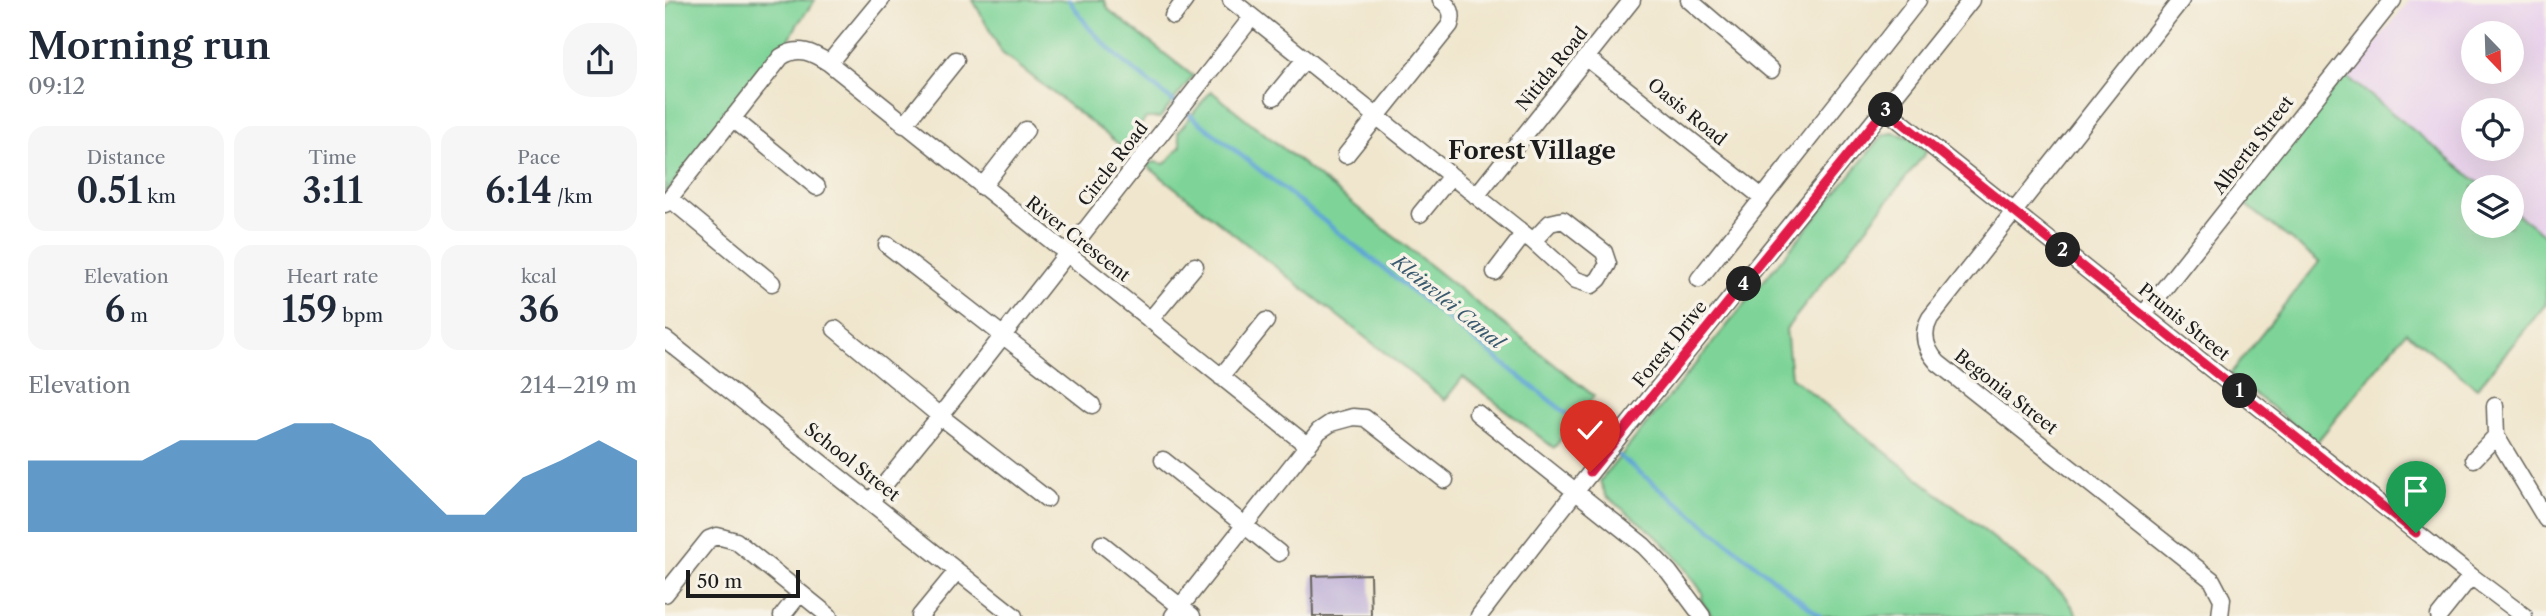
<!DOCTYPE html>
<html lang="en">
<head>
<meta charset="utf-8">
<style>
	body { margin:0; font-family:"Libre Caslon Text",serif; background:#f6f6f7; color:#1f2937; height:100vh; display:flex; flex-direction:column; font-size:26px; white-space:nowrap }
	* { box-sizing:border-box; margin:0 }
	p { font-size:23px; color:#747a83 }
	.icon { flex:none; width:38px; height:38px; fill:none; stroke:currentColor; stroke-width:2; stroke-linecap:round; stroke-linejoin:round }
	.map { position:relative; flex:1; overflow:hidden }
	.sheet { display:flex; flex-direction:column; background:#fff; width:665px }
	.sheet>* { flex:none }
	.needle { width:46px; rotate:157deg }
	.tools { position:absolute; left:1796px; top:21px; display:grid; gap:14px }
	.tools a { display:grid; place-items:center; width:63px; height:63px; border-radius:50%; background:#fff; box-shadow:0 7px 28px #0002; font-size:35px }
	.scale { position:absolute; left:21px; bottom:18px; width:114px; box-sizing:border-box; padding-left:7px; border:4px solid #1c1c1c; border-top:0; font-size:19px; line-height:24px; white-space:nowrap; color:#1c1c1c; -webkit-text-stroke:5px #f7f3e8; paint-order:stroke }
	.pin { position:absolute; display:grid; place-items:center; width:60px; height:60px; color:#fff; margin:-72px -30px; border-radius:50% 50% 50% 0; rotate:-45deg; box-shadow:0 0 7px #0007 }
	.pin .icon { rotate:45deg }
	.km { position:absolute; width:35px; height:35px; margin:-18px; border-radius:50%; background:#222; color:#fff; font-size:19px; line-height:35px; text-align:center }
	.round { display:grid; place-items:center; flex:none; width:74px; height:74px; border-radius:28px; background:#f6f6f7 }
	.overview { display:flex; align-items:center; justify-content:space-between; height:119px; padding:0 28px }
	h1 { font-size:38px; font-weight:600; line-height:52px }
	.figures { display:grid; grid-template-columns:repeat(3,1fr); gap:10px; height:119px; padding:7px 28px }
	.figures div { display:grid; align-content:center; border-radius:18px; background:#f6f6f7; text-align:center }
	.figures b { font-size:35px; font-weight:600 }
	.figures small { font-size:19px; font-weight:400 }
	.figures p { font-size:19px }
	.chart { height:196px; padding:14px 28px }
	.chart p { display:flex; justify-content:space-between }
	.chart svg { width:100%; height:126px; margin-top:7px; fill:#1f6fb2; opacity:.7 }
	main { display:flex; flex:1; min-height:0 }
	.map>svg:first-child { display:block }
</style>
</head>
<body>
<main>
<section class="sheet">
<div class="overview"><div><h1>Morning run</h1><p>09:12</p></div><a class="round"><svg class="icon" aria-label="share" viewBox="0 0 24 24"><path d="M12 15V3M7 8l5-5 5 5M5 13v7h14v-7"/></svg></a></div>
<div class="figures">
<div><p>Distance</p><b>0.51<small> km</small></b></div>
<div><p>Time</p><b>3:11</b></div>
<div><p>Pace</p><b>6:14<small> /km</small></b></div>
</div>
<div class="figures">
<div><p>Elevation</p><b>6<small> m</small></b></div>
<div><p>Heart rate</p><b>159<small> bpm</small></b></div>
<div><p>kcal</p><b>36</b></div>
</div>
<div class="chart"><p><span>Elevation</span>214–219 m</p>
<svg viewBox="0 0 160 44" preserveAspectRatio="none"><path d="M0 44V19L10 19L20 19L30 19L40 12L50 12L60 12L70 6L80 6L90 12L100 25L110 38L120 38L130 25L140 19L150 12L160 19V44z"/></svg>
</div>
</section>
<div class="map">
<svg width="1881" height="616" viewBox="0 0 1881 616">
	<rect width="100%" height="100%" fill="#f7f3e8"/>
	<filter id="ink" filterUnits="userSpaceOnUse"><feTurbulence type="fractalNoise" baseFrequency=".0143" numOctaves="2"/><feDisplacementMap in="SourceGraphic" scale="14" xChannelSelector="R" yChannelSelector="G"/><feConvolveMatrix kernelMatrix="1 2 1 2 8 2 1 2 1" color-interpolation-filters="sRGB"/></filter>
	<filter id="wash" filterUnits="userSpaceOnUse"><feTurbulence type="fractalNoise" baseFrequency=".00686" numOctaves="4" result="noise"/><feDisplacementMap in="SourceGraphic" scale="28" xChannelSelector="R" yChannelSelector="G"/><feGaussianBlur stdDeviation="1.57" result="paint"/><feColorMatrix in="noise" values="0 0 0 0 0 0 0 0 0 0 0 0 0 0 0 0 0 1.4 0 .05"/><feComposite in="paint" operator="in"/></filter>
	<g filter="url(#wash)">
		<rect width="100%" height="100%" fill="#f0e6cd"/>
		<path fill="#e9d1ed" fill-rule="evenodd" d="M 1745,0 L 1881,0 L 1881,236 L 1846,209 L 1846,187 L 1819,187 L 1683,78 ZM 1808,33 L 1846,33 L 1846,72 L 1808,72 ZM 1808,110 L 1846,110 L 1846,149 L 1808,149 Z"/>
		<path fill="#7ed498" stroke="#4d785a" stroke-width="2" d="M 7,0 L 150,0 L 132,25 L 120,47 L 0,194 L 0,8 Z
			M 308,0 L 439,0 L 444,10 L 528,76 L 495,118 L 481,118 L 467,137 L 471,147 L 469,156 L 337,53 Z
			M 1680,75 L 1819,187 L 1808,187 L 1808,226 L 1846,226 L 1846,209 L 1881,236 L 1881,304 L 1812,388 L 1741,332 L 1651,443 L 1565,374 L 1654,262 L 1579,203 Z
			M 546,91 L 929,396 L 889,448 L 798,377 L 780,400 L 481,165 L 489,162 L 500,164 L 516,146 L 513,132 Z
			M 1228,133 L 1244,137 L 1262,151 L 1121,329 L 1126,377 L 1400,595 L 1413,616 L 1047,616 L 1036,600 L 1038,593 L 1008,553 L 989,534 L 941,496 L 935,481 L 1218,135 Z"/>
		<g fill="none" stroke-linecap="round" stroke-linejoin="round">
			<path stroke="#5ea5d4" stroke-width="4.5" d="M 404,0 L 424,28 L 456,60 L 941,445
				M 948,451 L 1155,616"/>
		</g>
		<g id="blocks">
			<path fill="#af9ed3" d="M 705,574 L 706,616 L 648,616 L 647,576 Z"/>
		</g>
	</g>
	<g filter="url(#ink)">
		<use href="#blocks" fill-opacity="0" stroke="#66635a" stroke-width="2"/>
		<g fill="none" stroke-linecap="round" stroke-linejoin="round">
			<defs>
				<path id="minor" d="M 566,0 L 868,241 L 911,280 L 927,285 L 934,279 L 943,264 L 939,252 L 898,220 L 885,223 L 868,241
					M 1024,0 L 1106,70
					M 1516,0 L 1265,318 C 1256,334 1260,349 1273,363 L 1547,580 L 1557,599 L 1555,616
					M 508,16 L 520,0
					M 921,57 L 1098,198
					M 164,63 L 216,0
					M 609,97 L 640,59
					M 1220,109 L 1806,576 L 1859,616
					M 67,118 L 152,187
					M 239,125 L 291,60
					M 681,155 L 785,25 C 789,13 785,7 776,0
					M 317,187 L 361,130
					M 811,196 L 967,0
					M 4,198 L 107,283
					M 0,204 L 116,57 C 134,45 148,53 164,63 L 643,446
					M 755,214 L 786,176
					M 222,245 L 427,405
					M 830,272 L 859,234
					M 1034,279 L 1253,0
					M 1479,314 L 1728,0
					M 485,320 L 530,266
					M 170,329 L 275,416 L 382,499
					M 0,339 L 349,616
					M 556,377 L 601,321
					M 1830,406 L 1831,436 L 1881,519
					M 812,413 L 979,546 L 1004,572 L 1037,616
					M 1809,459 L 1831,436
					M 498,460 L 614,553
					M 206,501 L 275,416 L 587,17
					M 437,544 L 527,616
					M 0,594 L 44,539 L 52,536 L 71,541 L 164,616
					M 117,616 L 135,593
					M 255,616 L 292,571
					M 508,616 L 654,431 L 666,423 L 688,417 L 700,418 L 780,480
					M 814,616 C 973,407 1143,206 1306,0
					M 1774,616 L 1806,576"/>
			</defs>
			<use href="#minor" stroke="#66635a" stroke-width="19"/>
			<use href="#minor" stroke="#fff" stroke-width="16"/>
		</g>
	</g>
	<g fill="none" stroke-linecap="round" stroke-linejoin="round" filter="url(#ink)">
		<defs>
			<path id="route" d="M 925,472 L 1220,109 L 1751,533"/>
		</defs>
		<use href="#route" stroke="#fff" stroke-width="14"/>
		<use href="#route" stroke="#e11d48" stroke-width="9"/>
	</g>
	<g text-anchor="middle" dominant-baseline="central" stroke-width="7" stroke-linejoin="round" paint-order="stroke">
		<g font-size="18" fill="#1c1c1c" stroke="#f7f3e8">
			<text transform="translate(887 69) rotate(-51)">Nitida Road</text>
			<text transform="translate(1022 112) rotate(39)">Oasis Road</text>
			<text transform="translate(1588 145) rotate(-52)">Alberta Street</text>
			<text transform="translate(448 164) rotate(-52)">Circle Road</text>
			<text transform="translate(413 239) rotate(38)">River Crescent</text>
			<text transform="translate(1519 322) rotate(39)">Prunis Street</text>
			<text transform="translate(1005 344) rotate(-51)">Forest Drive</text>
			<text transform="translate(1341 392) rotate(38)">Begonia Street</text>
			<text transform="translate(187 462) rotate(38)">School Street</text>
		</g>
		<g font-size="19" font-style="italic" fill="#3a5a6f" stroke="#f7f3e8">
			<text transform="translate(783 302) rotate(39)">Kleinvlei Canal</text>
		</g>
		<g font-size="24" font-weight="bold" fill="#1c1c1c" stroke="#f7f3e8">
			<text x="867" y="150">Forest Village</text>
		</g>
	</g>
</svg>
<div class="tools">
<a><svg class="needle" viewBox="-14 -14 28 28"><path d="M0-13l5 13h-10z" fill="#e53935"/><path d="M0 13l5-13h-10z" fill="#747a83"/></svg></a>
<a><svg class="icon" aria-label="locate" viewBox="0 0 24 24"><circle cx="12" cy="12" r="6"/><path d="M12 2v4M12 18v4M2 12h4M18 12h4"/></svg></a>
<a><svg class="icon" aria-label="layers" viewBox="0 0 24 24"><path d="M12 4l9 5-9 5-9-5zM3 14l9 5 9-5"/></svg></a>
</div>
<div class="scale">50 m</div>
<div class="pin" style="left:1751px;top:533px;background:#1e9e55"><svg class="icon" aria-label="arrive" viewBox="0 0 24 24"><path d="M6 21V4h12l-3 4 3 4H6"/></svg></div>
<div class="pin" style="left:925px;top:472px;background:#d93025"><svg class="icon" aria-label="check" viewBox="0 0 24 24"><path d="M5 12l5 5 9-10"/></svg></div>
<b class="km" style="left:1575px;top:391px">1</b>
<b class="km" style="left:1398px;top:250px">2</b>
<b class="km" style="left:1221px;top:110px">3</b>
<b class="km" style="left:1079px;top:284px">4</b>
</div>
</main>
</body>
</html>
